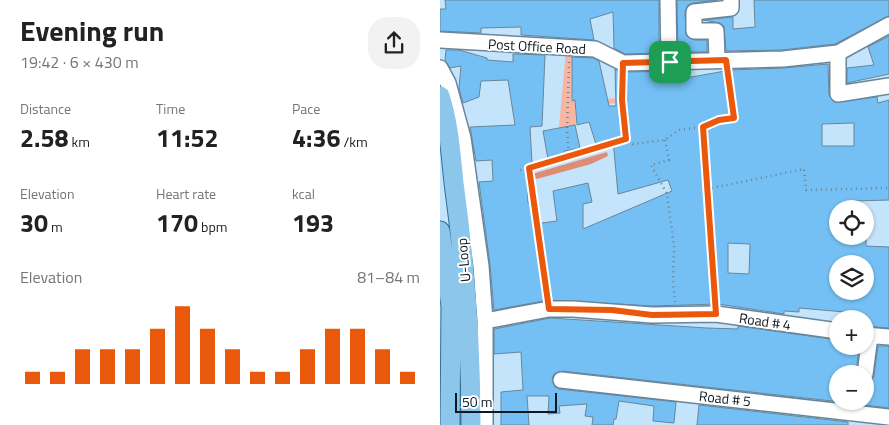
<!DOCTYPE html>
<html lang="en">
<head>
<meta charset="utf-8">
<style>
	body { margin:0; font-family:"Titillium Web",sans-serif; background:#f2f2f2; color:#222; height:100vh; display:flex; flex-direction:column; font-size:19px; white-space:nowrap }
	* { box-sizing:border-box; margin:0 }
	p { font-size:16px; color:#767676 }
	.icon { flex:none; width:28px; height:28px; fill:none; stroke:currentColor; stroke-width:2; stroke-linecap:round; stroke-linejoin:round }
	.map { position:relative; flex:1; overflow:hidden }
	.drawer { display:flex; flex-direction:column; background:#fff; width:440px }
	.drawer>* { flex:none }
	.tools { position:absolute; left:389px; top:200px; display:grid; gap:10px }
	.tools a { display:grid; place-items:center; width:45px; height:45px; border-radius:50%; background:#fff; box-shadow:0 1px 4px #0004; font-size:25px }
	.scale { position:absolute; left:15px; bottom:12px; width:102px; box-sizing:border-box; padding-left:5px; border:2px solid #0d1921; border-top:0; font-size:14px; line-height:18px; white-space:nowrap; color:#0d1921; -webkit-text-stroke:4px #fff; paint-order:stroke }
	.pin { position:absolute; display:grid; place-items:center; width:42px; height:42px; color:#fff; margin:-21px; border-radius:10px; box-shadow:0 2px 8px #0006 }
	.round { display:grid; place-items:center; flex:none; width:52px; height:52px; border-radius:20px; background:#f2f2f2 }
	.head { display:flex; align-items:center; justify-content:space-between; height:85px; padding:0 20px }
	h1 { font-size:28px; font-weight:700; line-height:38px }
	.stats { display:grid; grid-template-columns:repeat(3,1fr); gap:8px; height:85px; padding:5px 20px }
	.stats div { display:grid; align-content:center }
	.stats b { font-size:25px; font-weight:700 }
	.stats small { font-size:14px; font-weight:400 }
	.stats p { font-size:14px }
	.chart { height:140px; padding:10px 20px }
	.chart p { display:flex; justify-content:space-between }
	.chart svg { width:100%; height:90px; margin-top:5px; stroke:#ea580c; stroke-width:6 }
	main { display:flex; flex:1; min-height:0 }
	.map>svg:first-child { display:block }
</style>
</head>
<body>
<main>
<section class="drawer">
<div class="head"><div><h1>Evening run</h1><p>19:42 · 6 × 430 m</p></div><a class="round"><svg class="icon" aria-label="share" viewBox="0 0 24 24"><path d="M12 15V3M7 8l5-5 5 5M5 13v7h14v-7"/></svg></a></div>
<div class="stats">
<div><p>Distance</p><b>2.58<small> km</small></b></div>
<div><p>Time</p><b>11:52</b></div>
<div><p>Pace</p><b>4:36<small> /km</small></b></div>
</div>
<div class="stats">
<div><p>Elevation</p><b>30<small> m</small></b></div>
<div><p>Heart rate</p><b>170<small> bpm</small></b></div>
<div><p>kcal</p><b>193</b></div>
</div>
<div class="chart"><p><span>Elevation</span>81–84 m</p>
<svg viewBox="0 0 160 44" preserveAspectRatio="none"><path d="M5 44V38M15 44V38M25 44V27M35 44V27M45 44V27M55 44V17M65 44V6M75 44V17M85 44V27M95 44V38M105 44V38M115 44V27M125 44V17M135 44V17M145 44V27M155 44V38"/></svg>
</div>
</section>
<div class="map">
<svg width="449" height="425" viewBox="0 0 449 425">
	<rect width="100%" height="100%" fill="#c4e4fb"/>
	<path fill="#f9b5a3" d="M 126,49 L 132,50 L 131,101 L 179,98 L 180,103 L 135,106 L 136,126 L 132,126 L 136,153 L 126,155 L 119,127 Z"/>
	<path fill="#de8c76" d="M 167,152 L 168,156 L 151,164 L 93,180 L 92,174 Z"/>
	<path fill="#74c0f4" stroke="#68869b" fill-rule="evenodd" d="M 5,0 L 219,0 L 219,53 L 185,54 L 174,48 L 173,12 L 150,19 L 154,40 L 81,35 L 81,27 L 41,28 L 41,33 L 0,31 L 0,9 L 6,9 Z
		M 237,0 L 278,0 L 253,3 L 248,5 L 245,12 L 246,35 L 254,40 L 267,40 L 267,52 L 238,52 Z
		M 314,0 L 449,0 L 449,16 L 395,44 L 342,50 L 286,51 L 284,26 L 280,23 L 263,20 L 293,17 L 293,29 L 315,27 Z
		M 449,36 L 449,74 L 407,83 L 407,68 L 434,65 L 428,47 Z
		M 6,50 L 19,50 L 47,58 L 47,60 L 73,62 L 73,54 L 105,55 L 102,126 L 90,127 L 92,163 L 86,164 L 88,203 L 93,203 L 94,224 L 117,221 L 113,191 L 148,183 L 152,202 L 143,204 L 143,229 L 232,191 L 228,180 L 178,194 L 173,140 L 156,144 L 149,122 L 137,125 L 135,100 L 132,101 L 132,57 L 153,58 L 159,61 L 169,106 L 176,106 L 175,69 L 183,72 L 249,71 L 240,79 L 291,70 L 343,68 L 388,64 L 389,95 L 394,102 L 437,97 L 438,103 L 449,100 L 449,200 L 415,201 L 415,209 L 398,209 L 398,236 L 426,236 L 426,246 L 449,247 L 449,328 L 425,326 L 425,319 L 415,319 L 416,313 L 359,308 L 359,312 L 344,311 L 344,314 L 278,304 L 212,306 L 109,300 L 54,310 L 50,265 L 39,182 L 53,181 L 52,160 L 36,161 L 30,127 L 75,125 L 68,80 L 41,81 L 39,97 L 23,103 L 19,88 L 21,66 L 10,68 L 5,60 ZM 414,123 L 414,146 L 382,146 L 382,124 ZM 288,243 L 310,244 L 309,274 L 288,273 ZM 398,264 L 425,264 L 425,291 L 398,291 Z
		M 135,125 L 140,148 L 124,151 L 125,155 L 108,159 L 103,131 Z
		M 110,318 L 267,328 L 298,329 L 298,326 L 398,340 L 398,346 L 419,346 L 416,374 L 398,374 L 398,401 L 410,401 L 410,403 L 122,371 L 114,374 L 112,379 L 115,387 L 119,389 L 236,402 L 234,423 L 213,421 L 214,406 L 179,401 L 176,419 L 174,419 L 173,425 L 152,425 L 153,417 L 145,416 L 147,404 L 119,406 L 120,413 L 108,414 L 109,396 L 87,396 L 89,425 L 61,425 L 61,392 L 83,390 L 81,352 L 54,354 L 54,329 Z
		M 438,346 L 449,346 L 449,408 L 425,405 L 425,383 L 432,380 L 434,376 Z
		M 259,405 L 408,422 L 408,425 L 257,425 Z"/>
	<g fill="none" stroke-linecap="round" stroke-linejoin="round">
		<defs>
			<path id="minor" d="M 228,0 L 229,62
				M 0,40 L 155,49 L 183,63 L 343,59 L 398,53 L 398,94 L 449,86
				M 398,53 L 449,25
				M 277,59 L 276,31 L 254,31 L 254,12 L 291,8 L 291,0
				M 0,68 L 8,83 L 23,138 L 41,266 L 45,321 L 45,425
				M 45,321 L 109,309 L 133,309 L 212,315 L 276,314 L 398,331
				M 425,335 L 449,337
				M 425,374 L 430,336
				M 121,380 L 449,417"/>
			<path id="major" d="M 0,96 C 9,124 11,154 14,183 C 25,263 31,344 31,425
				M 0,231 L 11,306 L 10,425"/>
		</defs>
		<use href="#minor" stroke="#68869b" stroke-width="18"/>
		<use href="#major" stroke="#2e719b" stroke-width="21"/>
		<path stroke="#6b8291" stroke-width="2.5" stroke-dasharray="1 4" stroke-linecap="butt" d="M 129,62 L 127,131 L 129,154 L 131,156
			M 183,77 L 186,139
			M 263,127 L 279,120 L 294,118 L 288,75
			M 225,140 L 229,160 L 211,165 L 227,194 L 234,246 L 233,283 L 235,302
			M 89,168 L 107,295
			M 80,170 L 188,138 L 193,144 L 225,140 L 239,130 L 263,127 L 275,299
			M 267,189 L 364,169 L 366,190 L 449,188"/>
		<use href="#minor" stroke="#fff" stroke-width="15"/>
		<use href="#major" stroke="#8cc7eb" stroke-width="19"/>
	</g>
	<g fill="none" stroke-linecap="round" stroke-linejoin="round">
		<defs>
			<path id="route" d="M 286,60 L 294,118 L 279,120 L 263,127 L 276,314 L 212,315 L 172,310 L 109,309 L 89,168 L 186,139 L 182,100 L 183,63 Z"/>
		</defs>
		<use href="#route" stroke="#fff" stroke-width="10"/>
		<use href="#route" stroke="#ea580c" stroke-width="6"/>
	</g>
	<g text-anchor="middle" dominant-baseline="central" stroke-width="4" stroke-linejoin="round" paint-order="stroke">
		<g font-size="14" fill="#0d1921" stroke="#fff">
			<text transform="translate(97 46) rotate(3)">Post Office Road</text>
			<text transform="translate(23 260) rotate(-95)">U-Loop</text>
			<text transform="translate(325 321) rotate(8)">Road # 4</text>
			<text transform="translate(285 398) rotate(6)">Road # 5</text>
		</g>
	</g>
</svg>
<div class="tools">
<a><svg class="icon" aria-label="locate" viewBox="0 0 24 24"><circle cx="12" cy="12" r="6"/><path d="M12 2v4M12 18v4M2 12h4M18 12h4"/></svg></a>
<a><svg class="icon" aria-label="layers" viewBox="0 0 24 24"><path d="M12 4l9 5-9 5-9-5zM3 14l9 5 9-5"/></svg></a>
<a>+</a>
<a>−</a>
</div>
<div class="scale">50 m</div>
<div class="pin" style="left:230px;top:62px;background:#1e9e55"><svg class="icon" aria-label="arrive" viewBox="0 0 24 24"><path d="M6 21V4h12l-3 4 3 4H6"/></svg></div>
</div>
</main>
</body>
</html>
